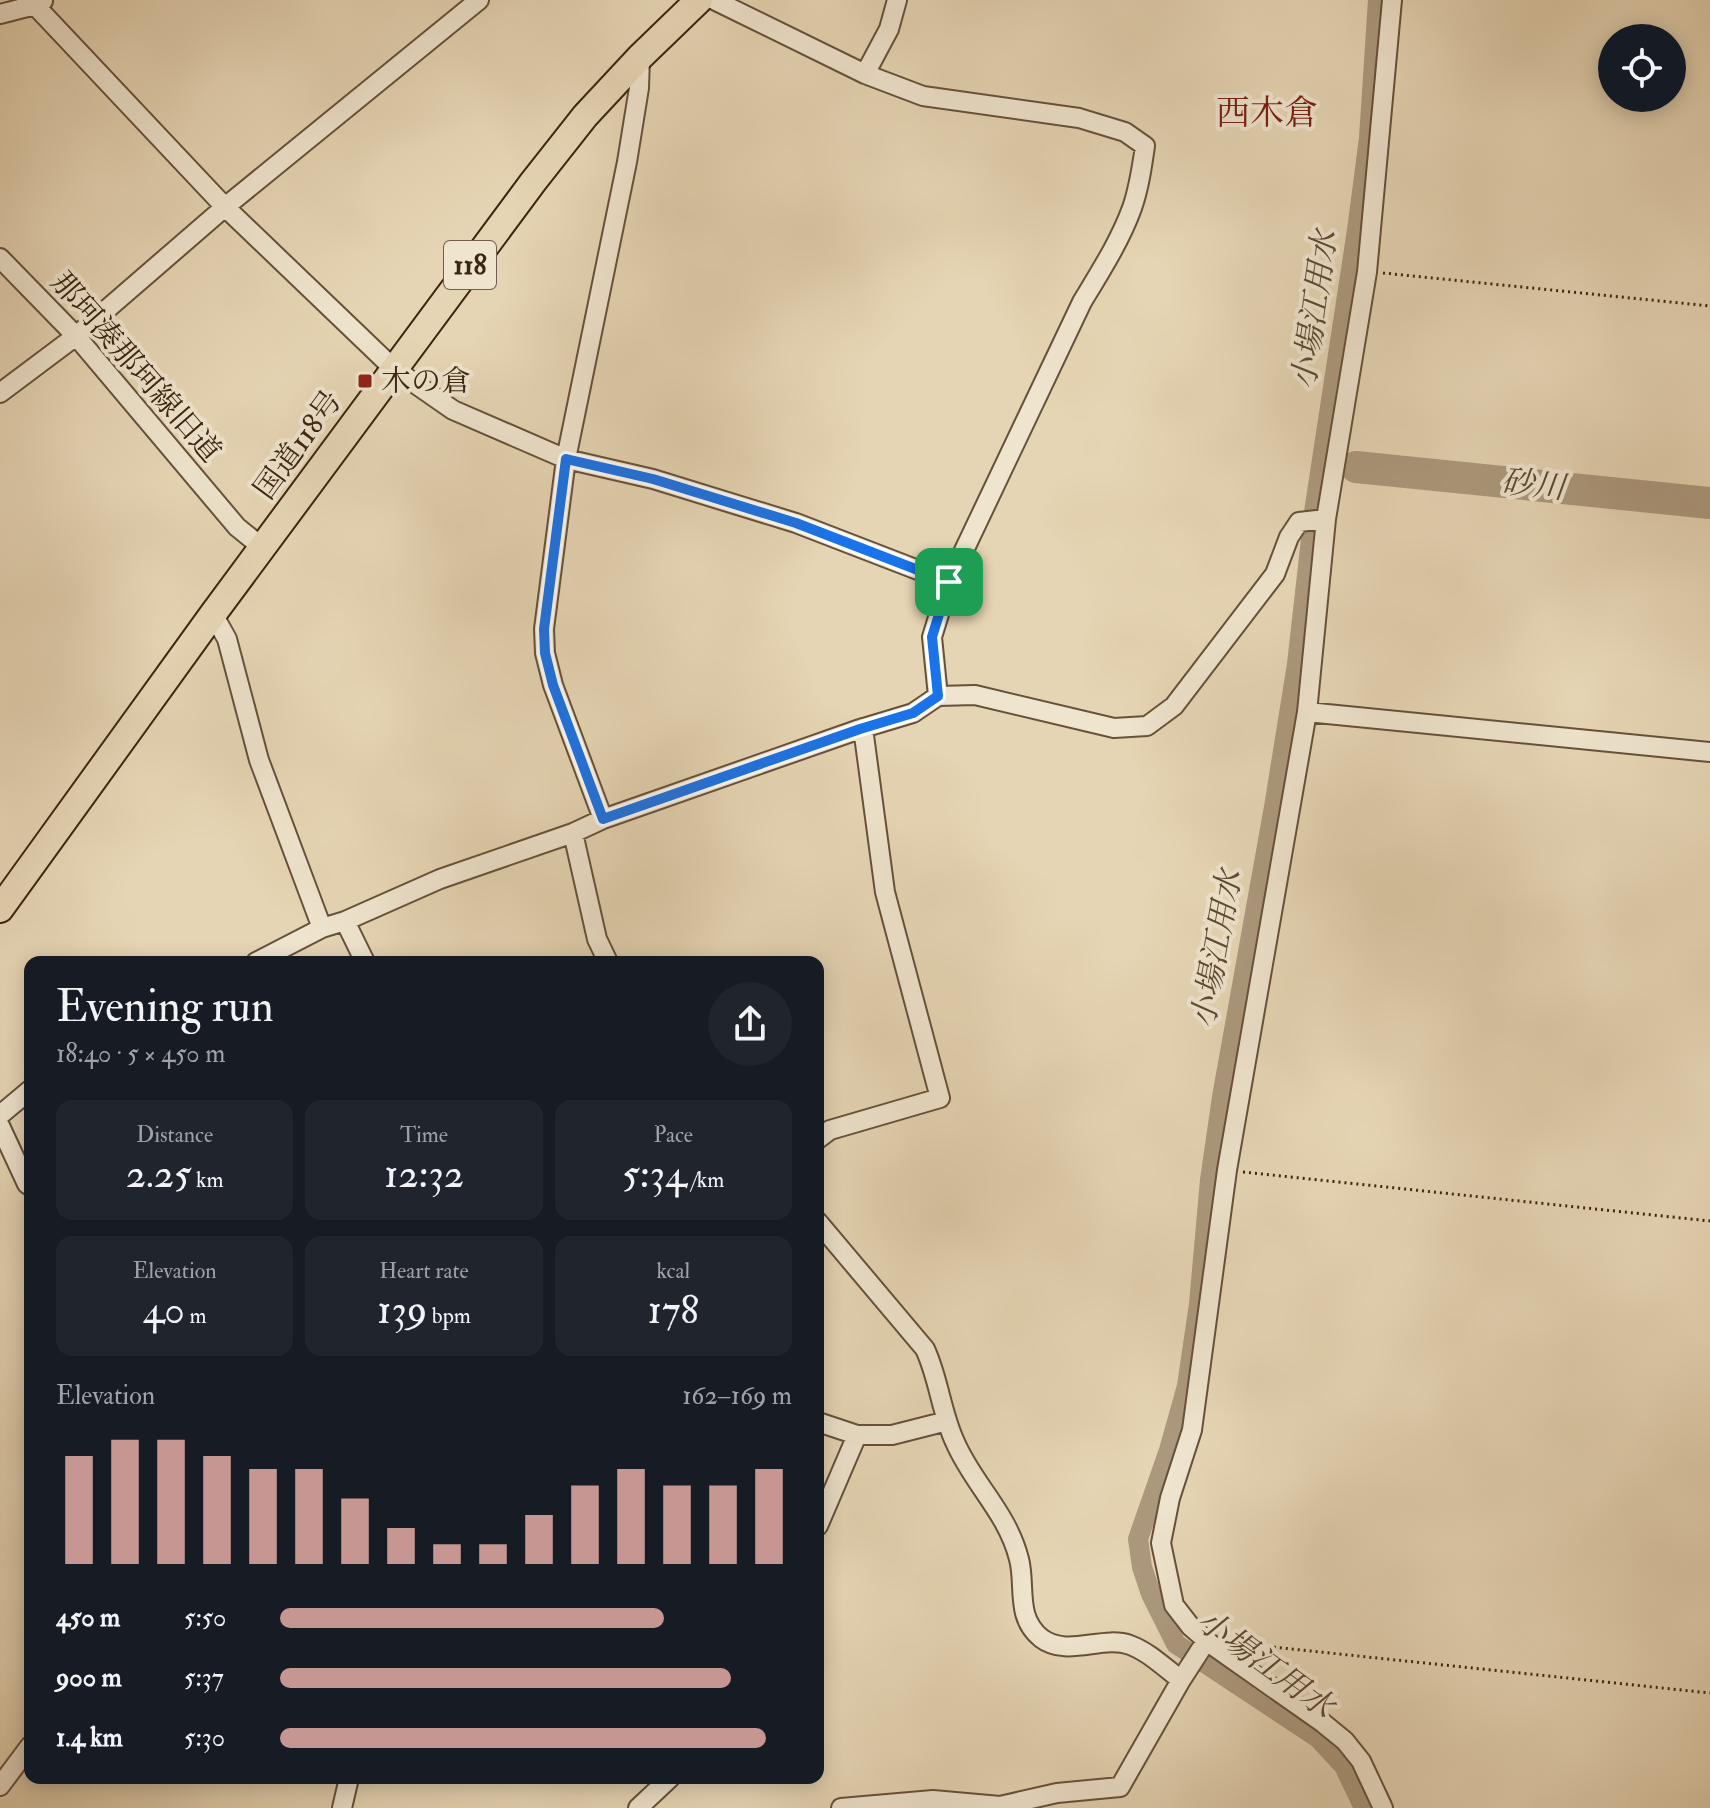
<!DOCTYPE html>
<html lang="en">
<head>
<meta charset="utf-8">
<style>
	body { margin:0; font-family:"IM FELL Double Pica","Noto Serif JP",serif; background:#20242c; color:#f1f3f6; height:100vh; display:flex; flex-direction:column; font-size:30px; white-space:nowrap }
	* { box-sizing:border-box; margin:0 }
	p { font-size:26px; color:#9ea1a6 }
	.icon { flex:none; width:44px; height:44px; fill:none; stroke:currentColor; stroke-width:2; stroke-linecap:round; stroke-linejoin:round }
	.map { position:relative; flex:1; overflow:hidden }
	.sheet { position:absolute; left:24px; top:956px; width:800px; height:828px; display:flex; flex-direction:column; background:#171b24; border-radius:16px; box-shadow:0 4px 20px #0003 }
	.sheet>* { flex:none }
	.controls { position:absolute; left:1598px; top:24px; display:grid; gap:16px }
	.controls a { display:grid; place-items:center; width:88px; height:88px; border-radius:50%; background:#171b24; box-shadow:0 4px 20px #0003; font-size:40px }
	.pin { position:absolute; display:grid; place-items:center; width:68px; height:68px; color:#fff; margin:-34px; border-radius:16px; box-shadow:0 4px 12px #0006 }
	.round { display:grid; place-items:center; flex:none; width:84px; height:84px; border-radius:42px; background:#20242c }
	.overview { display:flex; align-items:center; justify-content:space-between; height:136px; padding:0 32px }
	h1 { font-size:44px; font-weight:600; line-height:60px }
	.stats { display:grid; grid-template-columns:repeat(3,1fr); gap:12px; height:136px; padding:8px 32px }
	.stats div { display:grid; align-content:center; border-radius:16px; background:#20242c; text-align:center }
	.stats b { font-size:40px; font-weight:600 }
	.stats small { font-size:22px; font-weight:400 }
	.stats p { font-size:22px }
	.chart { height:224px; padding:16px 32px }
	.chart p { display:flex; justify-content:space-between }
	.chart svg { width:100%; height:144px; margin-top:8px; stroke:#c59692; stroke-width:6 }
	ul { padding:0 32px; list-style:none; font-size:26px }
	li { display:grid; grid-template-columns:128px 96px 1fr; align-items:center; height:60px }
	li i { height:20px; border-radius:10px; background:#c59692 }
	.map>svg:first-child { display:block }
</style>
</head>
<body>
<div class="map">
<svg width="1710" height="1808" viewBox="0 0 1710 1808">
	<rect width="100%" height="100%" fill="#e6d5b4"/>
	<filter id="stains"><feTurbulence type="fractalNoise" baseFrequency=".0025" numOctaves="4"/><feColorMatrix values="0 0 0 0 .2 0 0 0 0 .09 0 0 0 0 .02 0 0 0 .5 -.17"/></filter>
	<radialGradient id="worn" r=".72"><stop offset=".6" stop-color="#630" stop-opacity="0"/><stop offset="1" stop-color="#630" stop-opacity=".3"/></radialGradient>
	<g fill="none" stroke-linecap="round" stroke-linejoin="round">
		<path stroke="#ac997d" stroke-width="20" d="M 1364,1808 L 1344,1766 L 1318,1738 L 1176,1644 L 1151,1594 L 1142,1567 L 1138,1539 L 1169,1450 L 1187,1386 L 1199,1304 L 1210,1180 L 1222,1097 L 1274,807 L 1297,664 L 1314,512 L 1357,230 L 1369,138 L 1378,0"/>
		<path stroke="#ac997d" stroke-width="32" d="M 1356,467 L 1710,503"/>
		<defs>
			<path id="minor" d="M 30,0 L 225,207 L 394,369 L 453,410 L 566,459 L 653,479 L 796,523 L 949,582
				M 714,0 L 865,74 L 923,96 L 1079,118 L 1125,132 L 1145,146 C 1142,167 1139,188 1132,208 C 1120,241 1100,272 1082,302 L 949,582 L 932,637 L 938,696
				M 0,14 L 35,5 L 43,1
				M 865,74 L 889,29 L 897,0
				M 0,258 L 76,336 L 237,527 L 263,548
				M 0,393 L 76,336 L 225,207 L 479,0
				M 213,614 L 227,639 L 259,760 L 322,928
				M 1307,712 L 1710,752
				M 603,819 L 553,685 L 545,653 L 544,629 L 566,459 L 627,162 L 639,88 L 640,57
				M 573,833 L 597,939 L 608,962
				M 345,921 L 365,962
				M 256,962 L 322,928 L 345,921 L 440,879 L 573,833 L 603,819 L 860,729 L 913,713 L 938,696 L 975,695 L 1114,728 L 1147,726 L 1174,706 L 1275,574 L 1289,537 L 1299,522 L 1326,519
				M 0,1115 L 30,1090
				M 0,1126 L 27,1184 L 30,1186
				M 818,1139 L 830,1130 L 940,1098 L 885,892 L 863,728
				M 818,1222 L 925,1349 C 939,1379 941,1412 955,1442 C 973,1484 1007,1512 1019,1559 C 1026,1586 1015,1617 1041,1638 C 1067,1658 1102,1635 1130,1645 C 1149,1652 1165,1668 1181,1680
				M 818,1422 L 857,1435 L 892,1435 L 947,1421
				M 818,1526 L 857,1435
				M 0,1786 L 30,1746
				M 342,1808 L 349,1778
				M 638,1808 L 670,1778
				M 841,1808 L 933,1800 L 1000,1806 L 1057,1793 L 1120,1787 L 1181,1680 L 1201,1649
				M 1383,1808 L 1361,1761 L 1345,1741 L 1323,1723 L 1212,1645 L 1191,1627 L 1174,1605 L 1161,1543 L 1170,1498 L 1192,1430 L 1227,1170 L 1307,712 L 1326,519 L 1367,272 L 1392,0"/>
			<path id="highway" d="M 0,909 L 213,614 L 533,182 L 585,116 L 640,57 L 699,0"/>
		</defs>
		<use href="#minor" stroke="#66513a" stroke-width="22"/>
		<use href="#highway" stroke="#3c2512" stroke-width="30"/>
		<path stroke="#3c2512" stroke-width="3" stroke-dasharray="2 4" stroke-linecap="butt" d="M 1383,273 L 1710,306
			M 1243,1172 L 1710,1221
			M 1244,1644 L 1710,1693"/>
		<use href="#minor" stroke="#efe4ce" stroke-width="18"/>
		<use href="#highway" stroke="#e6d5b4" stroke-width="26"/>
	</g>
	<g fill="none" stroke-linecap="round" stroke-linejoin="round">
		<defs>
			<path id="route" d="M 566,459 L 653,479 L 796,523 L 949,582 L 932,637 L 938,696 L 913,713 L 860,729 L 603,819 L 553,685 L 545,653 L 544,629 Z"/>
		</defs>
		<use href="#route" stroke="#fff" stroke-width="16"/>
		<use href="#route" stroke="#1a73e8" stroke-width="10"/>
	</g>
	<rect fill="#8f2418" stroke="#efe4ce" stroke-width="3" x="357" y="373" width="16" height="16" rx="4"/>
	<g text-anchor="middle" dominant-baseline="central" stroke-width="8" stroke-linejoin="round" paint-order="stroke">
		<rect fill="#efe4ce" stroke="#725e4a" stroke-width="2" x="444" y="241" width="52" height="48" rx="6"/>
		<g font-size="28" font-weight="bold" fill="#3c2512">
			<text x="470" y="265">118</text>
		</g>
		<g font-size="30" fill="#3c2512" stroke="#efe4ce">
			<text transform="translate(136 367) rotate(49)">那珂湊那珂線旧道</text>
			<text transform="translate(298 445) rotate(-54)">国道118号</text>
		</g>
		<g font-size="30" fill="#3c2512" stroke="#efe4ce" text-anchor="start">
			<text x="381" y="381">木の倉</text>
		</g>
		<g font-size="32" font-style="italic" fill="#5e4832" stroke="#efe4ce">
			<text transform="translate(1315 310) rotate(-82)">小場江用水</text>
			<text transform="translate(1533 485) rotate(6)">砂川</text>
			<text transform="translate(1217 949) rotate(-80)">小場江用水</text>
			<text transform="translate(1265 1664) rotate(36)">小場江用水</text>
		</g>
		<g font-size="34" fill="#7a1f14" stroke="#efe4ce">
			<text x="1267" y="113">西木倉</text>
		</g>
	</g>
	<rect width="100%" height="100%" filter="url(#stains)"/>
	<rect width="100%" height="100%" fill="url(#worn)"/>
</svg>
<div class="controls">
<a><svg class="icon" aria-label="locate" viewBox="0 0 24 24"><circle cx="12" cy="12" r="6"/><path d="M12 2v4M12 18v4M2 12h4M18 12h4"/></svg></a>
</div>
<div class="pin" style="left:949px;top:582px;background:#1e9e55"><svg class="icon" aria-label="arrive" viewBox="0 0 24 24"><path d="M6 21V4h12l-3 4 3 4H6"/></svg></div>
<section class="sheet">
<div class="overview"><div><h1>Evening run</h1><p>18:40 · 5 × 450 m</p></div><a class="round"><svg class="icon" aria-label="share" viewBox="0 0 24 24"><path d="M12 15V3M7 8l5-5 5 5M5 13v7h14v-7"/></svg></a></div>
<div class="stats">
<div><p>Distance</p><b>2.25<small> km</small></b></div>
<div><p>Time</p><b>12:32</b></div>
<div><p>Pace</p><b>5:34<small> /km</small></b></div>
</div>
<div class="stats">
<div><p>Elevation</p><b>40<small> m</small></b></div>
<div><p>Heart rate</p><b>139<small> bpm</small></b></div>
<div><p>kcal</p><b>178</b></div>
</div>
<div class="chart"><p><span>Elevation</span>162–169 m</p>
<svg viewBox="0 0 160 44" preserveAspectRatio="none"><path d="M5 44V11M15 44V6M25 44V6M35 44V11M45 44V15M55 44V15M65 44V24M75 44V33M85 44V38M95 44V38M105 44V29M115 44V20M125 44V15M135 44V20M145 44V20M155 44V15"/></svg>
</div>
<ul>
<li><b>450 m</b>5:50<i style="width:75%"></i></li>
<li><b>900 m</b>5:37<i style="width:88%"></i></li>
<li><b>1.4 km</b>5:30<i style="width:95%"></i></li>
</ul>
</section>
</div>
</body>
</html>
